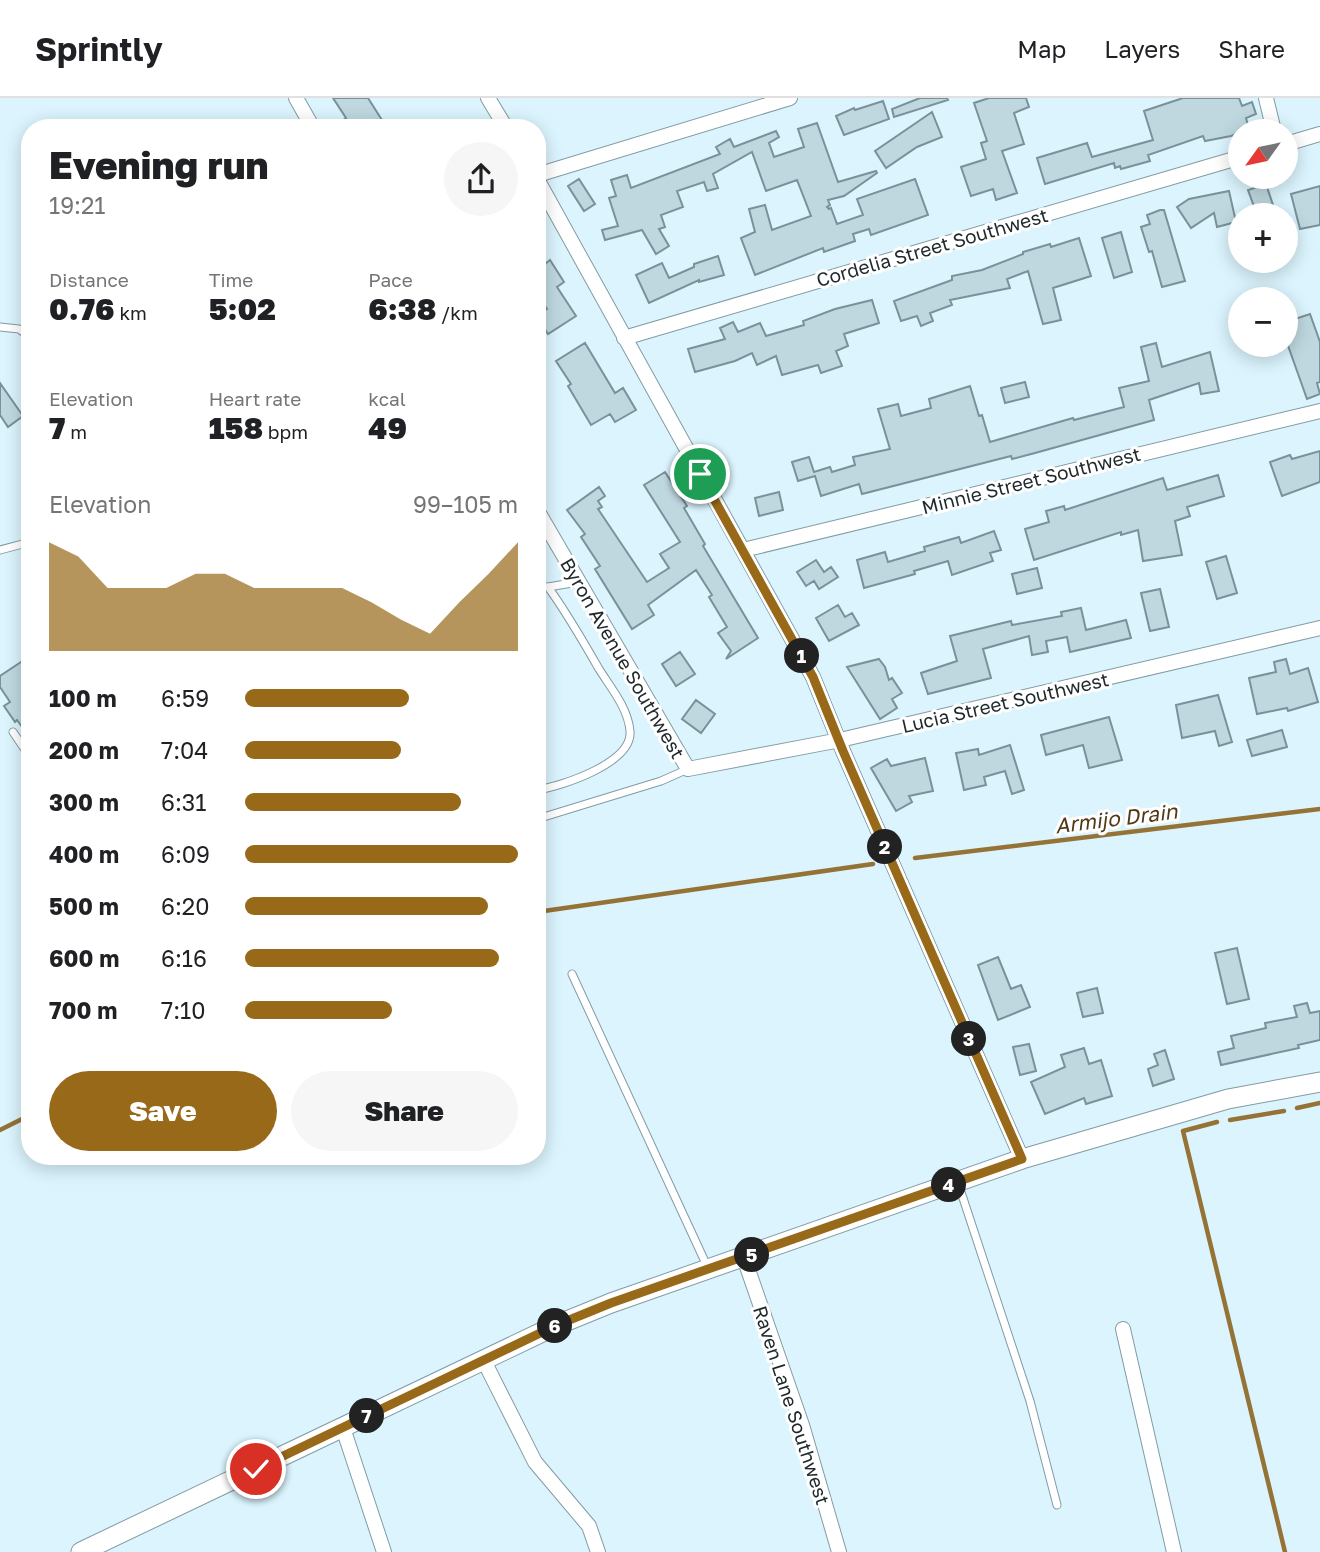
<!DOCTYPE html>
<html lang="en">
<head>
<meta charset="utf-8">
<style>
	body { margin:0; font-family:"Golos Text",sans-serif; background:#f6f6f6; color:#202124; height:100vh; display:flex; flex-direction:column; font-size:26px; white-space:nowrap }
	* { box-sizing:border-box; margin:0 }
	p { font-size:23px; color:#757577 }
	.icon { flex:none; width:38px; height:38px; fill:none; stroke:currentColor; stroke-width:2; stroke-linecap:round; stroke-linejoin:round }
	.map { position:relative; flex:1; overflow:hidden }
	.panel { position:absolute; left:21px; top:21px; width:525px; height:1046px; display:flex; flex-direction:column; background:#fff; border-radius:28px; box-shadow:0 4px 18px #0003 }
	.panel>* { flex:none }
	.needle { width:46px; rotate:237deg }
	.fabs { position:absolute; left:1228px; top:21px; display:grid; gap:14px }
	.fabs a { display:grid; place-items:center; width:70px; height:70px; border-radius:50%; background:#fff; box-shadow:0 4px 18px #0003; font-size:35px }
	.pin { position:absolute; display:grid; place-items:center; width:60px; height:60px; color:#fff; margin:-30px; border:4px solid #fff; border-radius:50%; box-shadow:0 2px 7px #0007 }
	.km { position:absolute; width:35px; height:35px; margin:-18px; border-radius:50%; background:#222; color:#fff; font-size:19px; line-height:35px; text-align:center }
	.round { display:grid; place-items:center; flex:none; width:74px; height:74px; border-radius:37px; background:#f6f6f6 }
	.head { display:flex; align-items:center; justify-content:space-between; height:119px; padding:0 28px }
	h1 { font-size:38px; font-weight:800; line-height:52px }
	.metrics { display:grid; grid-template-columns:repeat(3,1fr); gap:10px; height:119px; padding:7px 28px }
	.metrics div { display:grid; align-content:center }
	.metrics b { font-size:30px; font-weight:800 }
	.metrics small { font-size:19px; font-weight:400 }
	.metrics p { font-size:19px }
	.chart { height:196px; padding:14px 28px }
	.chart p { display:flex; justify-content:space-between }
	.chart svg { width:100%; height:126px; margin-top:7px; fill:#976918; opacity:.7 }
	.cta { display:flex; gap:14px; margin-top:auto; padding:14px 28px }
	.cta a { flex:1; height:80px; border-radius:42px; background:#976918; color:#fff; font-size:28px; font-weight:800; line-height:80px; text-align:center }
	.cta a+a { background:#f6f6f6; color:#202124 }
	ul { padding:0 28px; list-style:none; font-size:23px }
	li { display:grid; grid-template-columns:112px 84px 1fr; align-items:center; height:52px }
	li i { height:18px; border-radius:9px; background:#976918 }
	header { display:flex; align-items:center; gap:42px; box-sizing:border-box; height:98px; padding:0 35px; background:#fff; border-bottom:2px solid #e0e0e0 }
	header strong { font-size:33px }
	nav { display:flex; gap:38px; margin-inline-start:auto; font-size:24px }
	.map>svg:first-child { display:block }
</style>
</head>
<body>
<header>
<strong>Sprintly</strong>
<nav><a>Map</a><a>Layers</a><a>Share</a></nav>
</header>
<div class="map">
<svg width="1320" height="1454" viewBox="0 0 1320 1454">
	<rect width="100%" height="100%" fill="#dbf4fd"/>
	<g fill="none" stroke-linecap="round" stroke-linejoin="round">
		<path stroke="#957235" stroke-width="4.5" d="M 915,760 L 1320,711
			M 537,814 L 873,766
			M 1297,1010 L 1320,1005
			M 1230,1022 L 1284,1013
			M 1217,1024 L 1183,1033 L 1285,1454
			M 0,1032 L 30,1017"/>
	</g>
	<path fill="#bfd8e0" stroke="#7a9199" stroke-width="2" d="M 333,0 L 368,0 L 387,30 L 346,30 L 342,23 L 346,20 Z
		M 920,0 L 947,0 L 948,2 L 894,19 L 892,11 Z
		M 989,0 L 1026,0 L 1029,9 L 1014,15 L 1024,46 L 1002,53 L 1017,95 L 996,102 L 993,91 L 971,98 L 961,69 L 986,61 L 981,45 L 987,43 L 974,5 Z
		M 1183,0 L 1239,0 L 1242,8 L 1252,4 L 1256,16 L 1246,20 L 1249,31 L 1231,38 L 1205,43 L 1203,38 L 1148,57 L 1150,63 L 1121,71 L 1120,68 L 1115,70 L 1114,65 L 1045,86 L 1037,60 L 1087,45 L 1092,59 L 1153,42 L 1144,13 Z
		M 883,3 L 889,21 L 844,37 L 836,18 L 854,10 L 855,12 Z
		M 932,14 L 942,39 L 917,49 L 886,70 L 875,53 Z
		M 817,25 L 838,84 L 876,73 L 877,75 L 844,98 L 828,102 L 830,107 L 827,109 L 829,111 L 831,110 L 837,126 L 863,117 L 857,101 L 915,81 L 928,117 L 871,137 L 869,131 L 853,136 L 855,143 L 824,154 L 823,150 L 755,177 L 741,140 L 755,134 L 749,111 L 765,107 L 772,132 L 811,118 L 797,82 L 766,93 L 752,54 L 713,76 L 718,90 L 707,93 L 704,84 L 677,93 L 683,109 L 661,117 L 665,129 L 659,131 L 669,148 L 656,156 L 642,132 L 605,142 L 602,132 L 618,128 L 609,100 L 616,98 L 611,82 L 627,77 L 631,90 L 720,56 L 716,49 L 730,41 L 734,49 L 776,33 L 779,39 L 769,45 L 774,59 L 804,49 L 798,31 Z
		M 579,81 L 595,106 L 584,113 L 568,88 Z
		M 1266,86 L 1273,107 L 1256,114 L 1248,92 Z
		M 1320,88 L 1320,127 L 1300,131 L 1291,96 Z
		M 1229,93 L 1236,124 L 1217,129 L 1214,115 L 1191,130 L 1177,109 L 1189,101 Z
		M 1160,112 L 1164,112 L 1185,183 L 1162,189 L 1152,153 L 1149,154 L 1141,129 L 1150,126 L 1147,117 Z
		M 1121,134 L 1132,174 L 1114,180 L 1102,140 Z
		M 1079,140 L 1091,178 L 1053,190 L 1061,222 L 1043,226 L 1028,173 L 1007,181 L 1010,190 L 950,202 L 952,207 L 930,215 L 933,223 L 921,228 L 917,218 L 901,223 L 894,203 L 952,182 L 952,178 L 982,172 L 1023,156 L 1023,154 L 1050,146 L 1051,149 Z
		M 537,153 L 545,166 L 550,162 L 564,184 L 557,189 L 576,218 L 548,236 L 537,219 L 537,217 L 547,211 L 537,197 Z
		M 718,158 L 724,177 L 699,184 L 699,182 L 649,205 L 636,177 L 662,165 L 669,180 L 694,169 L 694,166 Z
		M 872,202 L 879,225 L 844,236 L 848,248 L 836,253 L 842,268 L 821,275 L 818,267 L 782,277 L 776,258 L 757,267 L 752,255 L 735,263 L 695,274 L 688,251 L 725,241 L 720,230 L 733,224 L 738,234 L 760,225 L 766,238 L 804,227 L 803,223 L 835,211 Z
		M 1310,216 L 1320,244 L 1320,284 L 1317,285 L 1320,296 L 1307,301 L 1286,242 L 1286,224 Z
		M 585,245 L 615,295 L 623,290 L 636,312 L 615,324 L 610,316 L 591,327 L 568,288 L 571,286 L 556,263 Z
		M 1156,245 L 1162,269 L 1210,254 L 1219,293 L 1201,296 L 1199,285 L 1149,302 L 1154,322 L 1035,355 L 1012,361 L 1011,358 L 862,396 L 859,386 L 821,398 L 815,378 L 798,383 L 792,364 L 809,359 L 814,374 L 830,369 L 832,374 L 855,367 L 853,359 L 890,351 L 878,311 L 898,306 L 901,318 L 931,310 L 929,301 L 970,288 L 979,318 L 982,317 L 990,344 L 1073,320 L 1074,322 L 1124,309 L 1119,290 L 1149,283 L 1141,249 Z
		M 1025,284 L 1029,299 L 1005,305 L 1001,290 Z
		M 0,285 L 23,318 L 8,329 L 0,317 Z
		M 1320,353 L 1320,384 L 1282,398 L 1270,364 L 1290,357 L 1292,361 Z
		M 665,374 L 687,408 L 684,410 L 705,446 L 703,448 L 758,540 L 726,561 L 731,553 L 718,535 L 727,529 L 709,499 L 712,497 L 696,472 L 648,507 L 654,517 L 632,531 L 595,471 L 600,468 L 581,439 L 585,436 L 567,412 L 599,389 L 605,398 L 598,403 L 602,409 L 598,411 L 647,484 L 669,470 L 660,456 L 680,444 L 644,387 Z
		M 1218,377 L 1224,398 L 1187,409 L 1190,418 L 1175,423 L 1182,457 L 1143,463 L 1138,432 L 1121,437 L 1121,434 L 1034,462 L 1025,431 L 1049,424 L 1046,413 L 1064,408 L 1065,412 L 1163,380 L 1167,392 Z
		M 779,394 L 783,412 L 759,418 L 755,400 Z
		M 994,433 L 1001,452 L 990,455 L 993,463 L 952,477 L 948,463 L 914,473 L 915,476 L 864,490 L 857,462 L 885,454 L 888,464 L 925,453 L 924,449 L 959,439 L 961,445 Z
		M 1226,458 L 1237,495 L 1217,501 L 1206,464 Z
		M 816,462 L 824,474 L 831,469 L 838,479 L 819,491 L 814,483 L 806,488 L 797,474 Z
		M 1037,470 L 1042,490 L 1017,496 L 1012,476 Z
		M 1160,491 L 1169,529 L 1150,533 L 1141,495 Z
		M 838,507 L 845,519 L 852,515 L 859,527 L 829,543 L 816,520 Z
		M 1081,510 L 1086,532 L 1126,522 L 1131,540 L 1070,554 L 1067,539 L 1046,543 L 1048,554 L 1032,557 L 1029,538 L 983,551 L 991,580 L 928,596 L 921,575 L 957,563 L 950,538 L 1011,523 L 1012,527 L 1062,518 L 1061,514 Z
		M 680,554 L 695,576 L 676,588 L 662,566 Z
		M 30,558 L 30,640 L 17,622 L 15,624 L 4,608 L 10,604 L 0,589 L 0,578 Z
		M 879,561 L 885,569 L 889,582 L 892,580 L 902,595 L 892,601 L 897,610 L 880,621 L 847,569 Z
		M 1286,561 L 1290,576 L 1308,570 L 1318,604 L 1288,613 L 1287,610 L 1257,616 L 1249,580 L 1276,574 L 1274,564 Z
		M 1218,597 L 1232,644 L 1219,648 L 1215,633 L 1182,640 L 1176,607 Z
		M 696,602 L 715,616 L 701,635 L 682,621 Z
		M 1109,619 L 1122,662 L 1089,670 L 1083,647 L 1046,657 L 1041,637 Z
		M 1282,632 L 1287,649 L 1252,658 L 1247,642 Z
		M 1010,647 L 1024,692 L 1012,696 L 1005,673 L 984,679 L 986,687 L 964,692 L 956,655 L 978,651 L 979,657 Z
		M 925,660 L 933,693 L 909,698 L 912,704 L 896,713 L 871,670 L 887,661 L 891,668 Z
		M 1237,850 L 1249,901 L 1227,906 L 1215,855 Z
		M 998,859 L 1011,891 L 1021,887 L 1030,909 L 998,922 L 978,867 Z
		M 1097,890 L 1103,915 L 1083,919 L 1077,895 Z
		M 1307,905 L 1310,915 L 1320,913 L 1320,942 L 1298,947 L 1299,950 L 1221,967 L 1218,954 L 1234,950 L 1231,938 L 1266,930 L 1265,925 L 1297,919 L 1294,908 Z
		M 1029,946 L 1036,973 L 1020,977 L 1013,949 Z
		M 1084,950 L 1089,966 L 1101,962 L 1112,998 L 1086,1006 L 1084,1000 L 1045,1016 L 1031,984 L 1065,969 L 1061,957 Z
		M 1165,952 L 1174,981 L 1153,988 L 1148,971 L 1158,967 L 1154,956 Z"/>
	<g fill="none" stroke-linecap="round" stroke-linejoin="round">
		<defs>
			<path id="lane" d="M 0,229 L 19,231 L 30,239
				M 0,452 L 30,444
				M 537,488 L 548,489 L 578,484
				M 13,634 L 30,659
				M 537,692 C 562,688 633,665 630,633 C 628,610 611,590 599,571 C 583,543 567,515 548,489
				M 537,721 L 661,683 L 688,671
				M 572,876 L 707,1168
				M 958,1085 L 1030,1303 L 1057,1407"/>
			<path id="street" d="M 296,0 L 313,30
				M 488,0 L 506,30
				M 1266,0 L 1274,33
				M 1286,46 L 1320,36
				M 537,77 L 790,0
				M 537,81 L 813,579 L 843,653 L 1022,1061
				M 624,240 L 1241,59
				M 537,412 L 688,671 L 840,642 L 1320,530
				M 743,452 L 1320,313
				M 744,1160 L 802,1327 L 839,1454
				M 1123,1231 L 1174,1454
				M 484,1263 L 535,1364 L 589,1428 L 598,1454
				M 343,1330 L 384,1454"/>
			<path id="secondary" d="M 81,1454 L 557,1227 L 611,1205 L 1022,1061 L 1228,1001 L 1320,984"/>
		</defs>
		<use href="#lane" stroke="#839ba3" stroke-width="9"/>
		<use href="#street" stroke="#839ba3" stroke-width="16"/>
		<use href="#secondary" stroke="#839ba3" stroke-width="21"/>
		<use href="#lane" stroke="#fff" stroke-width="7"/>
		<use href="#street" stroke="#fff" stroke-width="14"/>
		<use href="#secondary" stroke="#fff" stroke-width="19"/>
	</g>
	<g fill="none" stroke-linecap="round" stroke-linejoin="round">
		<defs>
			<path id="route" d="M 256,1371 L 557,1227 L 611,1205 L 1022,1061 L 843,653 L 813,579 L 700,376"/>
		</defs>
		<use href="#route" stroke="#fff" stroke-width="14"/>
		<use href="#route" stroke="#976918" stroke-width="9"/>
	</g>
	<g text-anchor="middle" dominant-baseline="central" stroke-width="6" stroke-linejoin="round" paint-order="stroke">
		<g font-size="19" fill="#1f292c" stroke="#fff">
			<text transform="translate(932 149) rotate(-16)">Cordelia Street Southwest</text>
			<text transform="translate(1031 382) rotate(-14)">Minnie Street Southwest</text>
			<text transform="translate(623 560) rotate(60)">Byron Avenue Southwest</text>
			<text transform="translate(1005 604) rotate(-13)">Lucia Street Southwest</text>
			<text transform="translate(792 1307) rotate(72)">Raven Lane Southwest</text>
		</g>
		<g font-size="21" font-style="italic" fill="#513915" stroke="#fff">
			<text transform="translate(1116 720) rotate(-7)">Armijo Drain</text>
		</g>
	</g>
</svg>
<div class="fabs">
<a><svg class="needle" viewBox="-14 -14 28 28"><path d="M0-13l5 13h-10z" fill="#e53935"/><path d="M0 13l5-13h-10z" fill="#757577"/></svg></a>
<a>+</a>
<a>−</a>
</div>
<div class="pin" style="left:700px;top:376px;background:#1e9e55"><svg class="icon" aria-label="arrive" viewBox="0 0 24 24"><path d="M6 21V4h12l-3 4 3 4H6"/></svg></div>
<div class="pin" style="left:256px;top:1371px;background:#d93025"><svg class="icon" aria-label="check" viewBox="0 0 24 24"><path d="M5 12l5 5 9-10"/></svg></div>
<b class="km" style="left:802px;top:558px">1</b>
<b class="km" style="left:885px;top:749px">2</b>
<b class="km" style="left:969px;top:941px">3</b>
<b class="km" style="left:949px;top:1087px">4</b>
<b class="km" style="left:752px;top:1157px">5</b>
<b class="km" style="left:555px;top:1228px">6</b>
<b class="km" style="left:367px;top:1318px">7</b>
<section class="panel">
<div class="head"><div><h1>Evening run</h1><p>19:21</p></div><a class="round"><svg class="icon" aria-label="share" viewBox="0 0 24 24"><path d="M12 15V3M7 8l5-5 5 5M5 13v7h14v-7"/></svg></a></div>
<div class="metrics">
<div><p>Distance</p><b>0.76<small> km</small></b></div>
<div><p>Time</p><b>5:02</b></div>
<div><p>Pace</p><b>6:38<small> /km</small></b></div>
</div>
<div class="metrics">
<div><p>Elevation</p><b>7<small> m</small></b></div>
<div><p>Heart rate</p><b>158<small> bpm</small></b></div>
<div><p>kcal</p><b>49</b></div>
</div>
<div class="chart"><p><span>Elevation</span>99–105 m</p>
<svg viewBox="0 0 160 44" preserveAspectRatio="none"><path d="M0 44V6L10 11L20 22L30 22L40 22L50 17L60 17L70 22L80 22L90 22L100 22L110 27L120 33L130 38L140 27L150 17L160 6V44z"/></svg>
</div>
<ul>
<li><b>100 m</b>6:59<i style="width:60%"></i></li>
<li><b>200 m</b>7:04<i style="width:57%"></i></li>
<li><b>300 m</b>6:31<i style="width:79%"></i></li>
<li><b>400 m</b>6:09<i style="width:100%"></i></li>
<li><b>500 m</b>6:20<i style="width:89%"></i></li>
<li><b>600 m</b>6:16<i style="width:93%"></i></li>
<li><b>700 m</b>7:10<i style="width:54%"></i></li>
</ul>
<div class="cta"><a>Save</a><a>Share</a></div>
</section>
</div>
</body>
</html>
